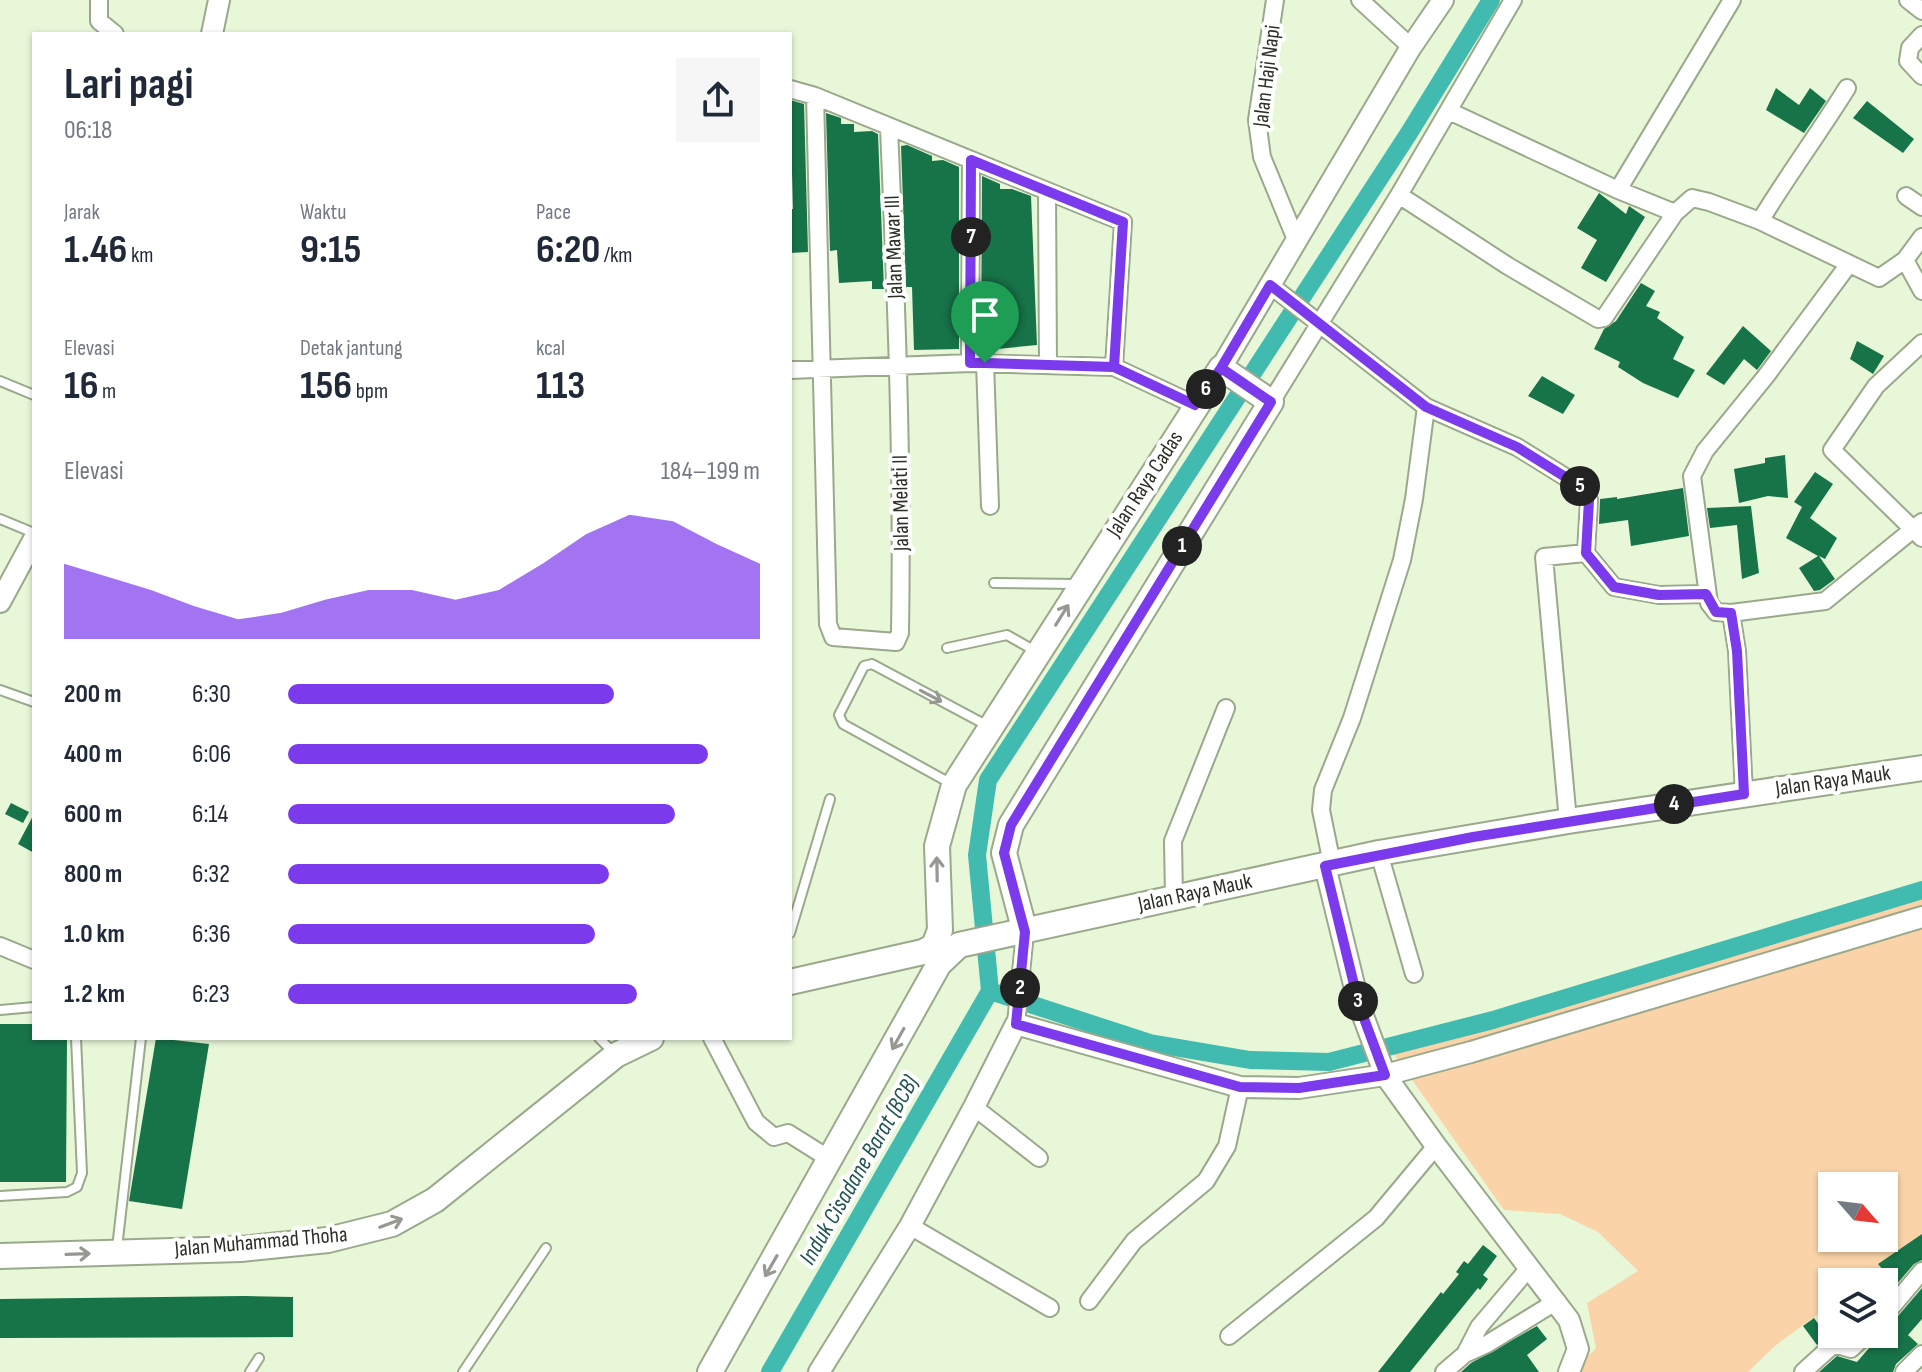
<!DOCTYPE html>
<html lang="id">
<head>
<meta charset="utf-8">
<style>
	body { margin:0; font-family:"Sofia Sans Condensed",sans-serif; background:#f6f6f7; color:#1f2937; height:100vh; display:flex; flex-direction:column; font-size:30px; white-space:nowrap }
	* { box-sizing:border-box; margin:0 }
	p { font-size:26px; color:#747a83 }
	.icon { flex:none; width:44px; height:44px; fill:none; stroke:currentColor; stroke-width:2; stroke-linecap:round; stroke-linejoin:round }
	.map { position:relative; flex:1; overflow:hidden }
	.side { position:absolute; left:32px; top:32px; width:760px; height:1008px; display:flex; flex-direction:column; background:#fff; border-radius:0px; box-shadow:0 2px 6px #0004 }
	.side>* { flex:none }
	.needle { width:52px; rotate:118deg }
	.fabs { position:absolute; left:1818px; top:1172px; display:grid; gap:16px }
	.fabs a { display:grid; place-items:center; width:80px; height:80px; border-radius:0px; background:#fff; box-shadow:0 2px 6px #0004; font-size:40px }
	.pin { position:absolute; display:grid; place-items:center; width:68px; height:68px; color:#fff; margin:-82px -34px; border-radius:50% 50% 50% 0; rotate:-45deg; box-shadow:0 0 8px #0007 }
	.pin .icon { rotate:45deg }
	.km { position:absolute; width:40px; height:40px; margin:-20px; border-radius:50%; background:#222; color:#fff; font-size:22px; line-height:40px; text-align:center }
	.round { display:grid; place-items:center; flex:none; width:84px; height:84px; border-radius:0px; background:#f6f6f7 }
	.headline { display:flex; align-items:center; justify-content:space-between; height:136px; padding:0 32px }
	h1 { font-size:44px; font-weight:700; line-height:60px }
	.stats { display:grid; grid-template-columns:repeat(3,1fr); gap:12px; height:136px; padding:8px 32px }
	.stats div { display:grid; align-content:center }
	.stats b { font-size:40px; font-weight:700 }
	.stats small { font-size:22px; font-weight:400 }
	.stats p { font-size:22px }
	.chart { height:224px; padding:16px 32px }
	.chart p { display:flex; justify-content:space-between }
	.chart svg { width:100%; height:144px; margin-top:8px; fill:#7c3aed; opacity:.7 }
	ul { padding:0 32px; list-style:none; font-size:26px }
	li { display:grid; grid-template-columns:128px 96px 1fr; align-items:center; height:60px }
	li i { height:20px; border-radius:10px; background:#7c3aed }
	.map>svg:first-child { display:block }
</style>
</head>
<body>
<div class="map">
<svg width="1922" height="1372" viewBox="0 0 1922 1372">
	<rect width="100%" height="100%" fill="#e8f7d8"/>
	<path fill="#fad4a8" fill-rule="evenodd" d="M 1922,894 L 1922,1237 L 1861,1282 L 1832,1282 L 1832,1304 L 1776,1345 L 1748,1372 L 1573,1372 L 1596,1348 L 1587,1303 L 1638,1271 L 1598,1232 L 1560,1214 L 1504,1210 L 1393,1053 ZM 1832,1186 L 1884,1186 L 1884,1238 L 1832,1238 Z"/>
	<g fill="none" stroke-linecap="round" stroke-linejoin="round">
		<path stroke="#41bbaf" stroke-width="18" d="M 990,991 L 977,855 L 988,780 L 1409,133 L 1491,0
			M 990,991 L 1150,1043 L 1250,1060 L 1329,1062 L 1493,1020 L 1922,890
			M 770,1372 L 990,991"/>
	</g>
	<path fill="#177348" d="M 1776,88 L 1799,105 L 1810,88 L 1826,101 L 1804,133 L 1766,110 Z
		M 790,100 L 804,104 L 808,252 L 790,253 L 790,209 L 793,209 Z
		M 1867,101 L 1914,139 L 1903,153 L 1853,118 Z
		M 826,113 L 841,118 L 841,124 L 854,124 L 854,132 L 872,131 L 878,134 L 884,289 L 872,289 L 872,281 L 839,283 L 837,250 L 830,251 Z
		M 907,145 L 932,156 L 932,161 L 943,160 L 959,167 L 959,349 L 914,350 L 912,287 L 906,287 L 901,146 Z
		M 982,176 L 1000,184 L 1000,189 L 1012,189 L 1031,196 L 1037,345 L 987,350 L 987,347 L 981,347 Z
		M 1599,193 L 1626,214 L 1629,206 L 1645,217 L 1606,282 L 1581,268 L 1597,240 L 1577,228 Z
		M 1641,283 L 1655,291 L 1646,306 L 1660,312 L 1657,318 L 1684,337 L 1673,359 L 1695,370 L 1678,398 L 1643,383 L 1618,367 L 1620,362 L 1594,349 L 1604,329 L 1616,321 Z
		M 1743,326 L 1771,351 L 1757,370 L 1744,359 L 1724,385 L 1706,374 Z
		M 1857,341 L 1884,356 L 1873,374 L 1850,359 Z
		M 1542,376 L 1575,395 L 1563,414 L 1528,396 Z
		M 1785,455 L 1788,498 L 1768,496 L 1739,503 L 1734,469 L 1765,463 L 1765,458 Z
		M 1815,472 L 1833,484 L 1810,518 L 1837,538 L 1825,559 L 1819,556 L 1835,579 L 1820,590 L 1814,591 L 1799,568 L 1818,556 L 1786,538 L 1802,507 L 1794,502 Z
		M 1683,488 L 1689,536 L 1631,546 L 1628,520 L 1599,524 L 1600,499 L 1617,497 L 1617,499 Z
		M 1751,506 L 1759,573 L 1742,579 L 1737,525 L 1710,528 L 1707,508 Z
		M 11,803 L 29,812 L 23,823 L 5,814 Z
		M 34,814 L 34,853 L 18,844 Z
		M 0,1024 L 34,1024 L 34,1038 L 67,1038 L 66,1182 L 0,1182 Z
		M 156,1038 L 209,1044 L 182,1209 L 129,1201 Z
		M 1922,1234 L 1922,1260 L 1914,1264 L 1896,1285 L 1878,1264 Z
		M 1483,1245 L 1497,1256 L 1483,1275 L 1488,1279 L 1480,1290 L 1478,1288 L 1410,1372 L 1378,1372 L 1441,1292 L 1443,1294 L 1459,1274 L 1456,1272 L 1464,1261 L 1468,1264 Z
		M 1922,1288 L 1922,1319 L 1908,1335 L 1918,1344 L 1896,1364 L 1893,1372 L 1819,1372 L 1837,1356 L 1857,1362 L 1875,1341 L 1878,1334 L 1884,1334 L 1884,1327 L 1892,1323 Z
		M 244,1296 L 293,1297 L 293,1337 L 0,1338 L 0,1299 Z
		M 1814,1318 L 1827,1336 L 1817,1345 L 1803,1326 Z
		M 1537,1326 L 1547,1339 L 1527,1355 L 1539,1372 L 1461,1372 L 1471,1363 Z"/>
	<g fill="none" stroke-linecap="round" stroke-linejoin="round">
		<defs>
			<path id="service" d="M 0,381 L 34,395
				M 0,519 L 34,533
				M 994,583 L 1076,584
				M 947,648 L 1007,635 L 1037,652
				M 0,690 L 34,702
				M 950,783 L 843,724 L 839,715 L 864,666 L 872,664 L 988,726
				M 790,933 L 830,799
				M 0,1010 L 34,1007
				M 599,1038 L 615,1054
				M 0,1196 L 67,1192 L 77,1187 L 82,1173 L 76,1038
				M 117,1248 L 141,1038
				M 250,1372 L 259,1358
				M 463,1372 L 546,1248"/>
			<path id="minor" d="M 99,0 L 99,21 L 115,34
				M 1275,0 L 1257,120 L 1262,157 L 1297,242
				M 1360,0 L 1411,47
				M 1908,0 L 1922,11
				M 1922,35 L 1910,48 L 1908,61 L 1922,76
				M 790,89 L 815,96 L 1123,222 L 1114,367
				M 815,96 L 828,624 L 833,637 L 896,642 L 900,633 C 903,464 896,296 889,127
				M 1449,111 L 1618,190 L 1675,213
				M 1618,190 L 1732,0
				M 1047,192 L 1048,364
				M 1399,195 L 1508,266 L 1598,319 L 1604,318 L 1675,213 L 1692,198 L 1709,202 L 1760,221 L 1879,278 L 1905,260 L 1922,237
				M 1906,196 L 1922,207
				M 1760,221 C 1788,175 1819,133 1847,88
				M 1905,260 L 1922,291
				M 1849,264 L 1766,376 L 1705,451 L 1692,476 L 1709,603 L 1716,612 L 1731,613 L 1825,601 L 1922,522
				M 1270,285 L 1426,407 L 1517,447 L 1583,488 L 1589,500 L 1586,553 L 1544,557 L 1568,821
				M 1922,343 L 1876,386 L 1832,450 L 1922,538
				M 970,363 L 971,160
				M 985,363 L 990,506
				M 790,370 L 970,363 L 1114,367 L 1195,405
				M 1271,402 L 1399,195 L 1513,0
				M 1586,553 L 1614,587 L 1659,595 L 1706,594
				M 1731,613 L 1737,651 L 1744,794
				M 1379,853 L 1414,974
				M 1332,864 L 1321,810 L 1323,790 L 1352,718 L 1402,560 L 1414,499 L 1426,407
				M 1174,897 L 1173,841 L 1226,708
				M 0,946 L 34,960
				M 1016,1024 L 1025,932
				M 712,1038 L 756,1122 L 774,1137 L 788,1133 L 831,1160
				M 974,1107 L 1039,1158
				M 910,1226 L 1050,1308
				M 1089,1301 L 1134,1241 L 1206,1181 L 1227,1146 L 1240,1087
				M 1884,1316 L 1922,1271
				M 1229,1336 L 1376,1218 L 1436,1146
				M 1465,1354 L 1487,1344 L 1557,1301
				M 1444,1372 L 1465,1354 L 1479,1327 L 1529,1268
				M 1803,1372 L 1834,1344 L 1851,1349 L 1867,1334
				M 1904,1372 L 1922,1354"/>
			<path id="tertiary" d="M 212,34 L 219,0
				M 1221,368 L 1411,47 L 1443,0
				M 0,602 L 34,539
				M 1325,866 L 1359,1005 L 1385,1075 L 1436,1146 L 1569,1320 L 1578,1349 L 1569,1372
				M 819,1372 L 910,1226 L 974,1107 L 1016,1024 L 1240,1087 L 1299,1088 L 1385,1075 L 1471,1052 L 1922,917"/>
			<path id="primary" d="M 790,982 L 923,952 L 934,946 L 940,930 L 937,846 L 954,785 L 1221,368 L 1271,402 L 1011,825 L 1004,853 L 1025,932
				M 0,1256 L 241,1249 L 328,1240 L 392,1224 L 435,1200 L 616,1055 L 651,1038
				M 710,1372 L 939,964 L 959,945 L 1379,853 L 1568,821 L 1922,768"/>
		</defs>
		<use href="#service" stroke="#9aa88b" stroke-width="12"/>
		<use href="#minor" stroke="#9aa88b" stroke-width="20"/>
		<use href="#tertiary" stroke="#9aa88b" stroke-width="24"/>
		<use href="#primary" stroke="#9aa88b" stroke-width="28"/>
		<use href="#service" stroke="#fff" stroke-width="8"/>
		<use href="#minor" stroke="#fff" stroke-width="16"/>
		<use href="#tertiary" stroke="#fff" stroke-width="20"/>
		<use href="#primary" stroke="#fff" stroke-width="24"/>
	</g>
	<defs><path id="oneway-shaft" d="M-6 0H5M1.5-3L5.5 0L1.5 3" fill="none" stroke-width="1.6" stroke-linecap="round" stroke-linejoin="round" transform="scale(2)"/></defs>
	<g stroke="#969892">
		<use href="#oneway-shaft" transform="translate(1062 615) rotate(-58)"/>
		<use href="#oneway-shaft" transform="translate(931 696) rotate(28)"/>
		<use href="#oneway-shaft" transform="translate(937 869) rotate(-91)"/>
		<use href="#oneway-shaft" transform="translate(898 1039) rotate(119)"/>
		<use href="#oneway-shaft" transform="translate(391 1223) rotate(-21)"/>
		<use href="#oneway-shaft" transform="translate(78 1254) rotate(-2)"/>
		<use href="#oneway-shaft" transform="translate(771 1266) rotate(120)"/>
	</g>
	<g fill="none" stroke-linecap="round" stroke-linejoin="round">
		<defs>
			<path id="route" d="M 985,363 L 1114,367 L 1195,405 L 1221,368 L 1271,402 L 1011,825 L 1004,853 L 1025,932 L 1016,1024 L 1240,1087 L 1299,1088 L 1385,1075 L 1359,1005 L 1325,866 L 1473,837 L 1744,794 L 1737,651 L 1731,613 L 1716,612 L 1706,594 L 1659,595 L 1614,587 L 1586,553 L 1589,500 L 1583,488 L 1517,447 L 1426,407 L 1270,285 L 1221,368 L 1195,405 L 1114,367 L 1123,222 L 971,160 L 970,363 L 985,363"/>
		</defs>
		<use href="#route" stroke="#fff" stroke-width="16"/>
		<use href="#route" stroke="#7c3aed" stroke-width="10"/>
	</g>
	<g text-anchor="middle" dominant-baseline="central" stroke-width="8" stroke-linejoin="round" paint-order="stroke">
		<g font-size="22" fill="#2c3125" stroke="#fff">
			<text transform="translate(1267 76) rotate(-83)">Jalan Haji Napi</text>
			<text transform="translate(894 247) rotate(-92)">Jalan Mawar III</text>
			<text transform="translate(1145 484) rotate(-57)">Jalan Raya Cadas</text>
			<text transform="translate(901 503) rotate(-91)">Jalan Melati II</text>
			<text transform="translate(1833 781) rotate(-8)">Jalan Raya Mauk</text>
			<text transform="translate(1195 893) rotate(-12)">Jalan Raya Mauk</text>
			<text transform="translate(261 1242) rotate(-5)">Jalan Muhammad Thoha</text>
		</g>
		<g font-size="24" font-style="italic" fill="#22554f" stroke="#fff">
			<text transform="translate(859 1170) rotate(-60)">Induk Cisadane Barat (BCB)</text>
		</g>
	</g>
</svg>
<div class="fabs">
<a><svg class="needle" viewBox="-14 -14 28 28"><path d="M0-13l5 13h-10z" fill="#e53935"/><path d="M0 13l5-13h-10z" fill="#747a83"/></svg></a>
<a><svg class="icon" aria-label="layers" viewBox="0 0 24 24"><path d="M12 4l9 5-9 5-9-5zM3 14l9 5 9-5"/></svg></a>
</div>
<div class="pin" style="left:985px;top:363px;background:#1e9e55"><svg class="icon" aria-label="arrive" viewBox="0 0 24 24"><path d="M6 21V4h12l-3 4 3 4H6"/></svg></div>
<b class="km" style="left:1182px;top:546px">1</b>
<b class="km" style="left:1020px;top:988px">2</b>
<b class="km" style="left:1358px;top:1001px">3</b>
<b class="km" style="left:1674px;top:804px">4</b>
<b class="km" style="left:1580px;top:486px">5</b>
<b class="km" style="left:1206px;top:389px">6</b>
<b class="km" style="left:971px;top:237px">7</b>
<section class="side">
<div class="headline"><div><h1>Lari pagi</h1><p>06:18</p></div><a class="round"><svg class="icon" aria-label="share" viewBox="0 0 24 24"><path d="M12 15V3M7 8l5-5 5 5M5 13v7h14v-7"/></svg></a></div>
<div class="stats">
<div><p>Jarak</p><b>1.46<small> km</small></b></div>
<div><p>Waktu</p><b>9:15</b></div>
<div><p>Pace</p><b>6:20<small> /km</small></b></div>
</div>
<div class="stats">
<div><p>Elevasi</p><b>16<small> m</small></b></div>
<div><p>Detak jantung</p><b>156<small> bpm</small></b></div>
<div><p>kcal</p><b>113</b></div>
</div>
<div class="chart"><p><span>Elevasi</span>184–199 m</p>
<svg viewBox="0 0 160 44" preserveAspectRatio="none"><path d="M0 44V21L10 25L20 29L30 34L40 38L50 36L60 32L70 29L80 29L90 32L100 29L110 21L120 12L130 6L140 8L150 15L160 21V44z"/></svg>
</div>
<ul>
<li><b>200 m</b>6:30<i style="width:69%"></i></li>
<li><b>400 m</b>6:06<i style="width:89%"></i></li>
<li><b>600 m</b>6:14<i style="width:82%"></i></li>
<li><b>800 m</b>6:32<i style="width:68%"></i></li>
<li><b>1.0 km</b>6:36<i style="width:65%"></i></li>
<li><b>1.2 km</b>6:23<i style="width:74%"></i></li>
</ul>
</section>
</div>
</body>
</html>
